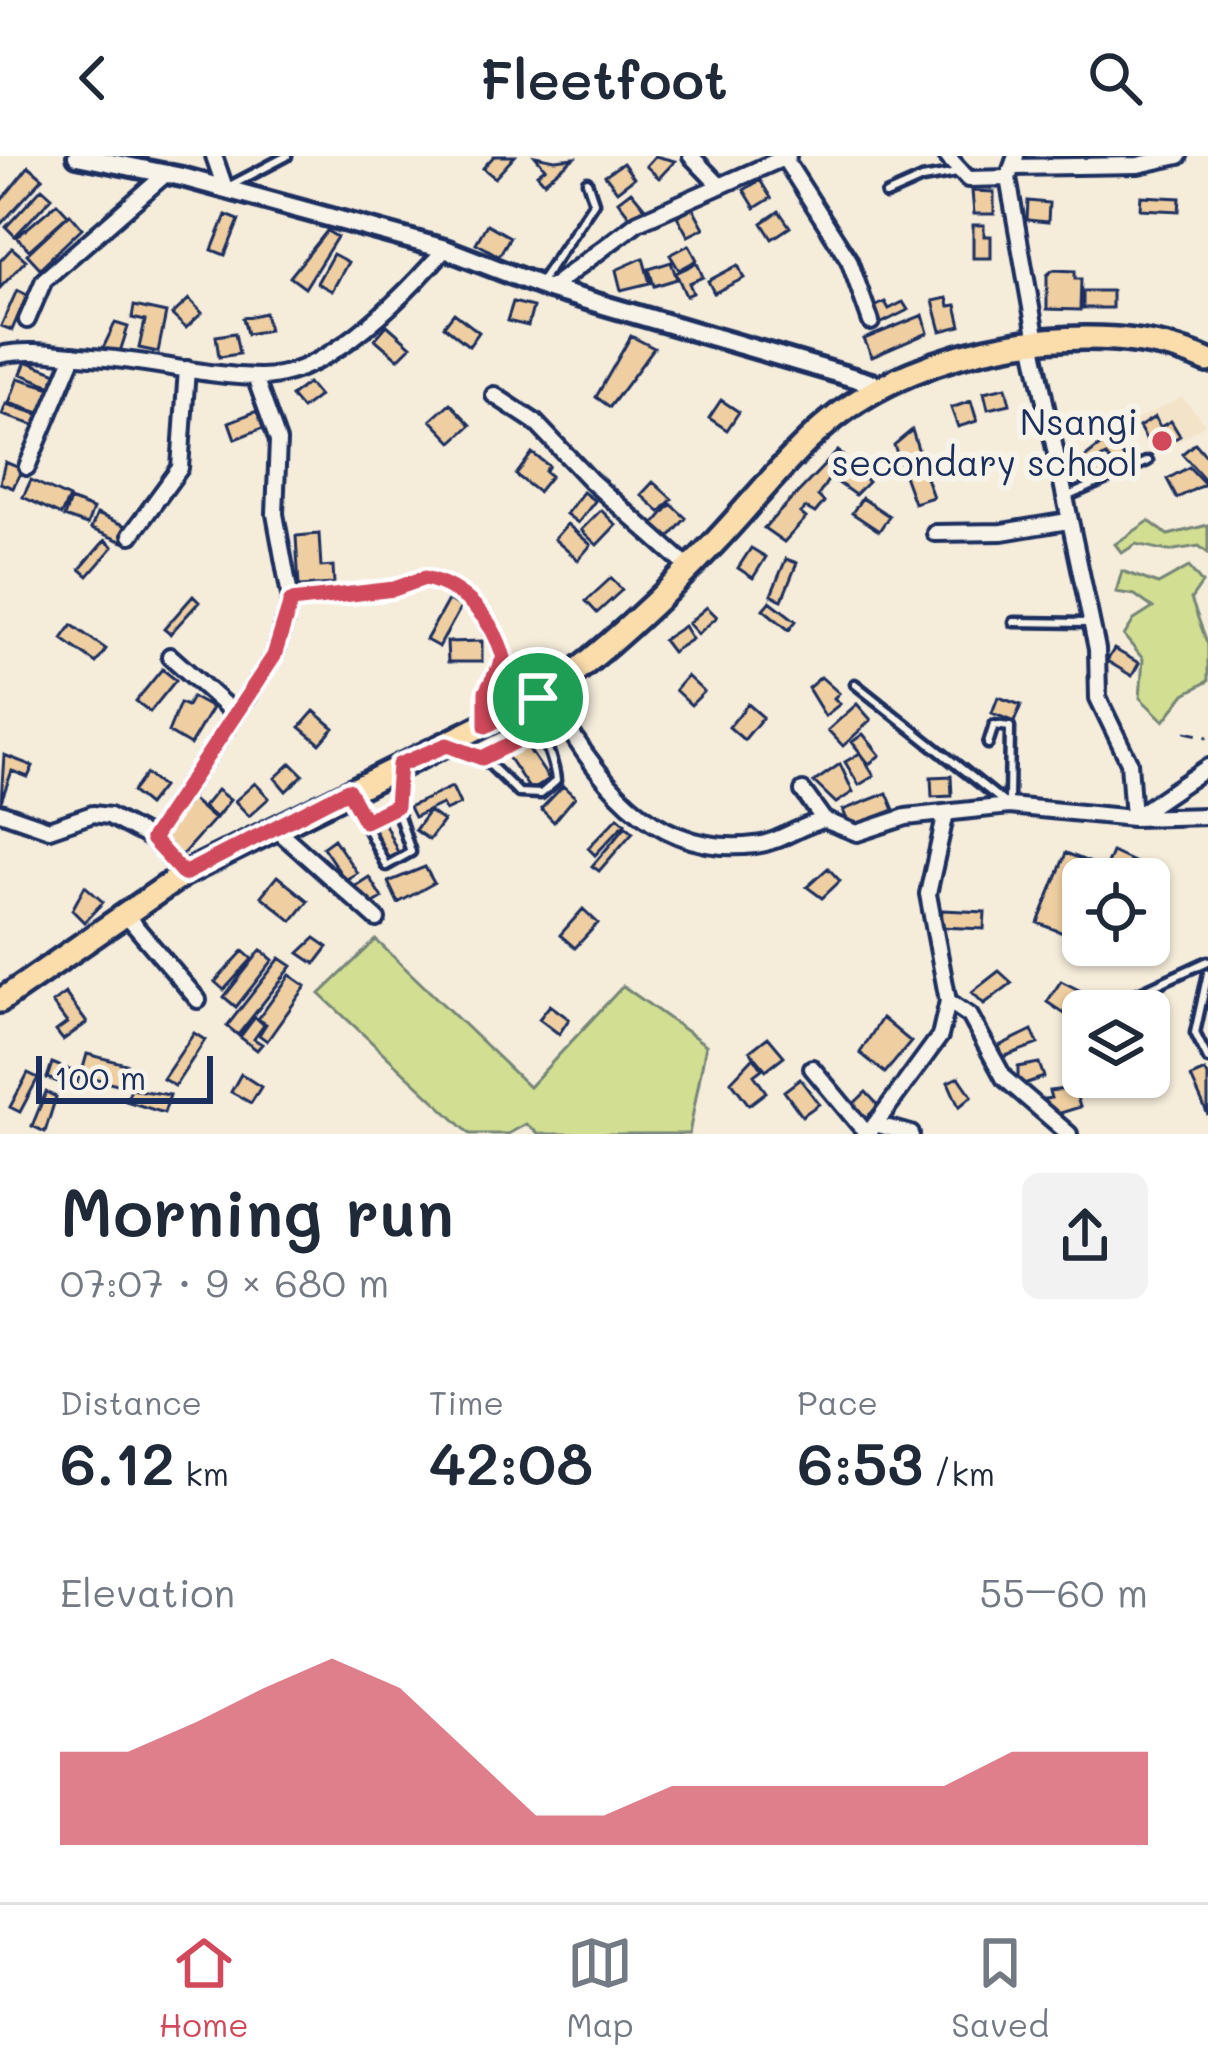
<!DOCTYPE html>
<html lang="en">
<head>
<meta charset="utf-8">
<style>
	body { margin:0; font-family:Mali,sans-serif; background:#f2f2f3; color:#1f2937; height:100vh; display:flex; flex-direction:column; font-size:45px; white-space:nowrap }
	* { box-sizing:border-box; margin:0 }
	p { font-size:39px; color:#747a83 }
	.icon { flex:none; width:66px; height:66px; fill:none; stroke:currentColor; stroke-width:2; stroke-linecap:round; stroke-linejoin:round }
	.map { position:relative; height:978px; overflow:hidden }
	.drawer { display:flex; flex-direction:column; background:#fff; flex:1 }
	.drawer>* { flex:none }
	.buttons { position:absolute; left:1062px; top:702px; display:grid; gap:24px }
	.buttons a { display:grid; place-items:center; width:108px; height:108px; border-radius:18px; background:#fff; box-shadow:0 3px 9px #0004; font-size:60px }
	.scale { position:absolute; left:36px; bottom:30px; width:177px; box-sizing:border-box; padding-left:12px; border:6px solid #1b2f5e; border-top:0; font-size:33px; line-height:42px; white-space:nowrap; color:#1b2f5e; -webkit-text-stroke:9px #f7f3e8; paint-order:stroke }
	.pin { position:absolute; display:grid; place-items:center; width:102px; height:102px; color:#fff; margin:-51px; border:6px solid #fff; border-radius:50%; box-shadow:0 3px 12px #0007 }
	.round { display:grid; place-items:center; flex:none; width:126px; height:126px; border-radius:18px; background:#f2f2f3 }
	.headline { display:flex; align-items:center; justify-content:space-between; height:204px; padding:0 60px }
	h1 { font-size:66px; font-weight:600; line-height:90px }
	.figures { display:grid; grid-template-columns:repeat(3,1fr); gap:18px; height:204px; padding:12px 60px }
	.figures div { display:grid; align-content:center }
	.figures b { font-size:60px; font-weight:600 }
	.figures small { font-size:33px; font-weight:400 }
	.figures p { font-size:33px }
	.chart { height:336px; padding:24px 60px }
	.chart p { display:flex; justify-content:space-between }
	.chart svg { width:100%; height:216px; margin-top:12px; fill:#d1495b; opacity:.7 }
	header { display:flex; justify-content:space-between; align-items:center; height:156px; padding:0 60px; background:#fff; font-size:54px; font-weight:600 }
	.dock { display:flex; justify-content:space-around; align-items:center; height:168px; border-top:3px solid #e0e1e3; background:#fff; font-size:33px; color:#747a83 }
	.dock a { display:grid; justify-items:center; gap:6px }
	.dock .on { color:#d1495b }
	.map>svg:first-child { display:block }
</style>
</head>
<body>
<header><svg class="icon" aria-label="back" viewBox="0 0 24 24"><path d="M15 5l-7 7 7 7"/></svg>Fleetfoot<svg class="icon" aria-label="search" viewBox="0 0 24 24"><circle cx="10" cy="10" r="6"/><path d="M15 15l6 6"/></svg></header>
<div class="map">
<svg width="1208" height="978" viewBox="0 0 1208 978">
	<rect width="100%" height="100%" fill="#f5ecda"/>
	<filter id="ink" filterUnits="userSpaceOnUse"><feTurbulence type="fractalNoise" baseFrequency=".00833" numOctaves="2"/><feDisplacementMap in="SourceGraphic" scale="24" xChannelSelector="R" yChannelSelector="G"/><feConvolveMatrix kernelMatrix="1 2 1 2 8 2 1 2 1" color-interpolation-filters="sRGB"/></filter>
	<g filter="url(#ink)">
		<path fill="#f3e3c9" d="M 1182,241 L 1205,268 L 1153,301 L 1134,265 Z"/>
		<path fill="#d2de91" stroke="#768678" stroke-width="3" d="M 1149,365 L 1168,379 L 1208,369 L 1208,397 L 1199,390 L 1168,395 L 1136,388 L 1122,397 L 1115,388 Z
			M 1189,411 L 1202,427 L 1191,443 L 1208,489 L 1208,525 L 1185,538 L 1164,565 L 1140,542 L 1143,503 L 1124,480 L 1134,464 L 1153,452 L 1135,439 L 1116,436 L 1122,415 L 1158,428 Z
			M 376,784 L 529,931 L 623,830 L 706,889 L 689,978 L 539,978 L 526,968 L 508,978 L 470,978 L 320,838 Z"/>
		<path fill="#efcfa1" stroke="#1b2f5e" stroke-width="3" d="M 494,0 L 515,0 L 495,22 L 483,12 Z
			M 535,0 L 555,4 L 574,2 L 544,26 L 537,18 L 545,12 Z
			M 655,0 L 675,5 L 659,22 L 646,10 Z
			M 623,7 L 634,22 L 617,35 L 605,19 Z
			M 29,10 L 43,22 L 0,69 L 0,46 Z
			M 760,24 L 771,42 L 755,52 L 744,34 Z
			M 42,32 L 52,41 L 15,80 L 6,71 Z
			M 631,35 L 645,52 L 631,62 L 618,45 Z
			M 972,35 L 994,36 L 994,58 L 974,58 Z
			M 1141,40 L 1180,42 L 1179,55 L 1140,53 Z
			M 1028,45 L 1049,47 L 1048,66 L 1027,64 Z
			M 57,47 L 68,59 L 29,94 L 17,81 Z
			M 693,52 L 704,72 L 688,80 L 677,60 Z
			M 779,55 L 790,71 L 772,83 L 762,67 Z
			M 70,58 L 82,72 L 40,112 L 27,98 Z
			M 226,59 L 239,64 L 225,99 L 212,94 Z
			M 487,68 L 510,81 L 499,100 L 476,87 Z
			M 973,69 L 984,69 L 984,80 L 991,80 L 991,102 L 973,102 Z
			M 327,75 L 337,81 L 305,132 L 290,121 Z
			M 689,89 L 697,104 L 679,114 L 670,99 Z
			M 12,92 L 26,104 L 0,132 L 0,105 Z
			M 333,98 L 348,106 L 332,135 L 317,127 Z
			M 643,102 L 650,127 L 621,134 L 616,114 Z
			M 671,106 L 677,123 L 654,130 L 649,113 Z
			M 697,107 L 703,121 L 689,127 L 693,137 L 686,140 L 676,117 Z
			M 738,109 L 744,122 L 714,137 L 708,125 Z
			M 1053,114 L 1075,115 L 1075,123 L 1081,123 L 1080,154 L 1047,153 L 1047,119 Z
			M 17,134 L 27,139 L 12,174 L 1,170 Z
			M 1083,135 L 1112,135 L 1112,152 L 1083,152 Z
			M 947,142 L 949,150 L 956,149 L 961,170 L 941,175 L 933,145 Z
			M 189,143 L 202,157 L 186,172 L 172,159 Z
			M 513,146 L 533,151 L 528,170 L 507,165 Z
			M 885,146 L 889,153 L 903,146 L 908,154 L 876,170 L 868,154 Z
			M 134,150 L 166,157 L 158,196 L 139,192 L 145,165 L 132,162 Z
			M 265,157 L 269,174 L 247,178 L 243,162 Z
			M 454,157 L 479,176 L 469,190 L 444,170 Z
			M 923,159 L 928,177 L 872,201 L 864,183 Z
			M 115,167 L 128,171 L 119,199 L 102,194 Z
			M 387,169 L 411,190 L 398,203 L 375,183 Z
			M 235,177 L 239,198 L 219,201 L 216,180 Z
			M 631,180 L 654,192 L 610,251 L 596,241 Z
			M 26,205 L 62,219 L 57,232 L 21,218 Z
			M 18,222 L 54,233 L 46,259 L 9,247 Z
			M 308,227 L 319,240 L 302,253 L 291,240 Z
			M 1006,231 L 1010,248 L 988,253 L 984,236 Z
			M 721,244 L 739,256 L 727,274 L 709,262 Z
			M 971,245 L 977,265 L 958,271 L 951,252 Z
			M 450,247 L 471,269 L 452,286 L 431,264 Z
			M 6,248 L 44,260 L 40,271 L 2,259 Z
			M 257,255 L 263,272 L 235,283 L 229,266 Z
			M 1155,261 L 1160,271 L 1171,265 L 1180,280 L 1153,295 L 1139,271 Z
			M 912,274 L 919,296 L 901,308 L 894,289 Z
			M 1110,282 L 1127,306 L 1117,313 L 1106,300 L 1097,305 L 1104,320 L 1085,328 L 1078,307 Z
			M 1195,287 L 1208,302 L 1208,327 L 1182,298 Z
			M 838,295 L 868,326 L 855,339 L 830,321 L 818,340 L 824,346 L 815,357 L 806,352 L 800,357 L 806,362 L 784,386 L 764,372 Z
			M 532,297 L 549,310 L 545,315 L 551,320 L 538,336 L 516,319 Z
			M 920,305 L 933,341 L 914,347 L 901,311 Z
			M 5,306 L 22,313 L 13,332 L 0,327 Z
			M 1189,311 L 1205,328 L 1177,342 L 1167,323 Z
			M 31,324 L 69,342 L 61,359 L 23,341 Z
			M 653,326 L 672,343 L 660,356 L 641,339 Z
			M 583,336 L 595,345 L 578,367 L 566,358 Z
			M 862,342 L 889,360 L 879,375 L 852,357 Z
			M 70,344 L 93,353 L 87,369 L 64,361 Z
			M 671,348 L 686,362 L 669,382 L 653,369 Z
			M 601,354 L 616,369 L 597,389 L 581,374 Z
			M 97,358 L 129,371 L 123,386 L 91,373 Z
			M 567,368 L 591,389 L 578,404 L 554,383 Z
			M 319,378 L 321,411 L 333,410 L 334,428 L 299,430 L 296,380 Z
			M 105,384 L 113,391 L 88,420 L 80,413 Z
			M 751,392 L 766,401 L 753,422 L 738,412 Z
			M 786,403 L 797,407 L 782,444 L 771,439 Z
			M 611,422 L 622,434 L 597,457 L 586,445 Z
			M 193,440 L 199,446 L 170,478 L 164,473 Z
			M 448,444 L 461,451 L 439,491 L 426,484 Z
			M 770,445 L 796,465 L 789,474 L 763,453 Z
			M 707,451 L 717,461 L 698,478 L 688,467 Z
			M 72,469 L 106,493 L 96,507 L 62,483 Z
			M 684,470 L 692,483 L 672,496 L 663,484 Z
			M 482,485 L 482,506 L 448,506 L 447,486 Z
			M 1114,493 L 1139,507 L 1132,520 L 1107,505 Z
			M 162,513 L 176,524 L 150,556 L 136,545 Z
			M 687,520 L 704,536 L 691,549 L 675,534 Z
			M 821,521 L 839,537 L 834,542 L 840,548 L 825,560 L 808,532 Z
			M 192,541 L 212,552 L 190,589 L 168,576 L 180,547 L 187,550 Z
			M 998,541 L 1021,549 L 1014,566 L 992,557 Z
			M 748,548 L 763,561 L 744,584 L 729,571 Z
			M 857,548 L 871,564 L 843,590 L 828,574 Z
			M 314,555 L 334,572 L 320,588 L 300,571 Z
			M 863,578 L 880,599 L 869,608 L 852,586 Z
			M 524,586 L 549,623 L 531,635 L 506,598 Z
			M 860,597 L 874,620 L 859,629 L 845,606 Z
			M 4,599 L 33,610 L 28,621 L 12,615 L 1,645 Z
			M 291,607 L 303,619 L 286,635 L 275,622 Z
			M 840,608 L 853,636 L 836,647 L 814,626 Z
			M 146,618 L 162,631 L 148,649 L 132,636 Z
			M 951,620 L 952,640 L 932,641 L 931,621 Z
			M 255,627 L 269,642 L 249,660 L 235,645 Z
			M 563,630 L 575,641 L 554,666 L 541,653 Z
			M 452,631 L 460,648 L 445,655 L 442,648 L 414,661 L 409,651 Z
			M 217,634 L 230,644 L 216,662 L 203,651 Z
			M 887,637 L 894,654 L 850,671 L 843,654 Z
			M 191,643 L 214,663 L 181,700 L 158,680 Z
			M 429,655 L 443,665 L 429,684 L 415,674 Z
			M 618,661 L 625,667 L 595,699 L 588,692 Z
			M 384,666 L 400,701 L 386,707 L 370,673 Z
			M 626,670 L 633,676 L 599,715 L 592,710 Z
			M 334,683 L 357,717 L 345,724 L 323,691 Z
			M 1112,696 L 1153,715 L 1149,724 L 1102,720 Z
			M 1066,697 L 1101,711 L 1096,723 L 1083,723 L 1083,756 L 1073,781 L 1038,767 Z
			M 425,711 L 434,727 L 398,747 L 388,726 Z
			M 828,712 L 840,725 L 822,742 L 807,731 Z
			M 277,720 L 308,745 L 292,765 L 261,740 Z
			M 369,721 L 382,742 L 364,753 L 352,732 Z
			M 85,730 L 103,746 L 84,766 L 72,754 Z
			M 583,753 L 598,767 L 575,792 L 560,779 Z
			M 942,754 L 985,756 L 984,773 L 941,771 Z
			M 315,782 L 328,791 L 315,808 L 299,797 Z
			M 261,794 L 273,804 L 236,851 L 224,841 Z
			M 243,795 L 252,803 L 224,834 L 215,826 Z
			M 280,802 L 292,810 L 238,879 L 227,870 Z
			M 999,815 L 1012,827 L 984,848 L 972,836 Z
			M 290,819 L 306,830 L 267,885 L 259,879 L 266,868 L 258,863 Z
			M 1061,825 L 1085,837 L 1082,841 L 1094,849 L 1083,855 L 1081,869 L 1047,846 Z
			M 65,837 L 87,867 L 63,884 L 56,875 L 67,867 L 52,847 Z
			M 550,849 L 569,863 L 559,878 L 539,863 Z
			M 255,861 L 264,869 L 254,883 L 262,888 L 257,894 L 240,881 Z
			M 882,862 L 911,886 L 885,917 L 860,897 Z
			M 1032,874 L 1038,888 L 1003,901 L 999,890 Z
			M 194,877 L 205,884 L 175,930 L 163,923 Z
			M 768,881 L 784,900 L 766,914 L 750,895 Z
			M 87,898 L 126,908 L 121,929 L 81,919 Z
			M 754,901 L 762,913 L 754,919 L 766,936 L 749,949 L 731,925 Z
			M 52,907 L 80,918 L 75,932 L 47,922 Z
			M 1039,907 L 1044,921 L 1018,930 L 1018,911 Z
			M 1205,915 L 1208,920 L 1208,959 L 1191,921 Z
			M 28,917 L 38,922 L 20,956 L 10,951 Z
			M 241,918 L 261,931 L 251,947 L 231,936 Z
			M 959,921 L 972,940 L 959,951 L 948,926 Z
			M 800,923 L 819,948 L 802,960 L 784,935 Z
			M 1074,932 L 1080,951 L 1051,960 L 1045,943 L 1051,942 L 1049,935 Z
			M 131,933 L 170,939 L 164,957 L 126,945 Z
			M 46,936 L 56,941 L 45,976 L 32,970 Z
			M 866,936 L 879,950 L 861,966 L 849,952 Z"/>
		<g fill="none" stroke-linecap="round" stroke-linejoin="round">
			<defs>
				<path id="service" d="M 228,31 L 287,0
					M 886,39 L 922,23 L 957,17
					M 539,128 L 594,46 L 587,25
					M 1066,341 L 1148,305
					M 293,444 L 394,433 L 425,422 L 447,427 L 475,449 L 504,501 L 486,536 L 485,560
					M 1014,466 L 1087,467
					M 855,528 L 1006,648
					M 988,588 L 994,569 L 1010,571 L 1009,646
					M 456,592 L 482,601 L 519,637 L 541,638 L 556,625 C 554,596 537,580 538,547
					M 482,601 L 537,575
					M 352,642 L 386,710 L 411,696 L 396,651 L 398,618
					M 365,666 L 395,651
					M 1208,817 L 1195,877 L 1208,903
					M 1091,843 L 1123,844 L 1208,805"/>
				<path id="minor" d="M 214,0 L 225,32
					M 691,0 L 720,30
					M 947,0 L 968,23 L 1008,22
					M 1016,0 L 1008,22 L 1037,185
					M 784,2 L 849,104 L 871,166
					M 1013,11 L 1138,9 L 1179,0
					M 549,133 L 638,66 L 788,0
					M 27,164 L 44,124 L 167,17
					M 1032,184 L 1097,493 L 1098,542 L 1129,606 L 1133,662
					M 0,199 C 30,192 62,199 92,201 C 148,204 203,220 259,221 C 326,222 404,140 445,93
					M 494,239 L 535,266 L 591,325 L 688,411
					M 27,311 L 74,199
					M 935,377 L 1002,376 L 1068,365
					M 131,379 L 180,312 L 187,213
					M 170,500 L 235,558
					M 548,537 C 593,618 650,702 755,689 C 781,686 800,669 824,664 L 857,677 L 906,661 L 1009,650 L 1133,662 L 1208,660
					M 803,635 L 824,664
					M 0,656 L 49,673 L 93,658 L 109,660 L 152,683 L 184,718
					M 1133,662 L 1208,611
					M 274,671 L 377,763
					M 152,683 L 274,500 L 291,445 L 275,358 L 278,285 L 255,221
					M 124,757 L 198,844
					M 948,845 L 970,860 L 1004,922 L 1069,978
					M 812,912 L 867,978
					M 875,968 L 911,978
					M 868,978 L 940,880 L 948,845 L 928,738 L 946,657"/>
				<path id="tertiary" d="M 77,0 L 182,21 L 445,93 L 549,133 L 885,231"/>
				<path id="primary" d="M 0,845 L 184,718 L 548,537 C 609,492 664,440 716,385 C 754,345 787,301 829,266 C 920,189 1099,156 1208,205"/>
			</defs>
			<use href="#service" stroke="#1b2f5e" stroke-width="15"/>
			<use href="#minor" stroke="#1b2f5e" stroke-width="22"/>
			<use href="#tertiary" stroke="#1b2f5e" stroke-width="26"/>
			<use href="#primary" stroke="#1b2f5e" stroke-width="30"/>
			<path stroke="#1b2f5e" stroke-width="3" stroke-dasharray="12 9" stroke-linecap="butt" d="M 1185,576 L 1208,581"/>
			<use href="#service" stroke="#f7f3e8" stroke-width="6"/>
			<use href="#minor" stroke="#f7f3e8" stroke-width="14"/>
			<use href="#tertiary" stroke="#f7f3e8" stroke-width="16"/>
			<use href="#primary" stroke="#faddab" stroke-width="21"/>
		</g>
	</g>
	<g fill="none" stroke-linecap="round" stroke-linejoin="round" filter="url(#ink)">
		<defs>
			<path id="route" d="M 425,422 C 464,431 493,463 504,502 L 486,536 L 486,570 L 538,542 L 537,575 L 482,602 L 447,589 L 399,609 L 396,650 L 365,665 L 348,634 L 184,718 L 152,683 L 274,500 L 291,445 L 394,433 Z"/>
		</defs>
		<use href="#route" stroke="#fff" stroke-width="24"/>
		<use href="#route" stroke="#d1495b" stroke-width="15"/>
	</g>
	<circle fill="#d1495b" stroke="#f7f3e8" stroke-width="4.5" cx="1162" cy="285" r="12"/>
	<g text-anchor="middle" dominant-baseline="central" stroke-width="12" stroke-linejoin="round" paint-order="stroke">
		<g font-size="36" fill="#1b2f5e" stroke="#f7f3e8" text-anchor="end">
			<text x="1138" y="264">Nsangi<tspan x="1138" dy="41">secondary school</tspan></text>
		</g>
	</g>
</svg>
<div class="buttons">
<a><svg class="icon" aria-label="locate" viewBox="0 0 24 24"><circle cx="12" cy="12" r="6"/><path d="M12 2v4M12 18v4M2 12h4M18 12h4"/></svg></a>
<a><svg class="icon" aria-label="layers" viewBox="0 0 24 24"><path d="M12 4l9 5-9 5-9-5zM3 14l9 5 9-5"/></svg></a>
</div>
<div class="scale">100 m</div>
<div class="pin" style="left:538px;top:542px;background:#1e9e55"><svg class="icon" aria-label="arrive" viewBox="0 0 24 24"><path d="M6 21V4h12l-3 4 3 4H6"/></svg></div>
</div>
<section class="drawer">
<div class="headline"><div><h1>Morning run</h1><p>07:07 · 9 × 680 m</p></div><a class="round"><svg class="icon" aria-label="share" viewBox="0 0 24 24"><path d="M12 15V3M7 8l5-5 5 5M5 13v7h14v-7"/></svg></a></div>
<div class="figures">
<div><p>Distance</p><b>6.12<small> km</small></b></div>
<div><p>Time</p><b>42:08</b></div>
<div><p>Pace</p><b>6:53<small> /km</small></b></div>
</div>
<div class="chart"><p><span>Elevation</span>55–60 m</p>
<svg viewBox="0 0 160 44" preserveAspectRatio="none"><path d="M0 44V25L10 25L20 19L30 12L40 6L50 12L60 25L70 38L80 38L90 32L100 32L110 32L120 32L130 32L140 25L150 25L160 25V44z"/></svg>
</div>
</section>
<nav class="dock">
<a class="on"><svg class="icon" aria-label="home" viewBox="0 0 24 24"><path d="M3 11l9-7 9 7M6 9v11h12V9"/></svg>Home</a>
<a><svg class="icon" aria-label="map" viewBox="0 0 24 24"><path d="M3 6l6-2 6 2 6-2v14l-6 2-6-2-6 2zM9 4v14M15 6v14"/></svg>Map</a>
<a><svg class="icon" aria-label="saved" viewBox="0 0 24 24"><path d="M7 4h10v16l-5-4-5 4z"/></svg>Saved</a>
</nav>
</body>
</html>
